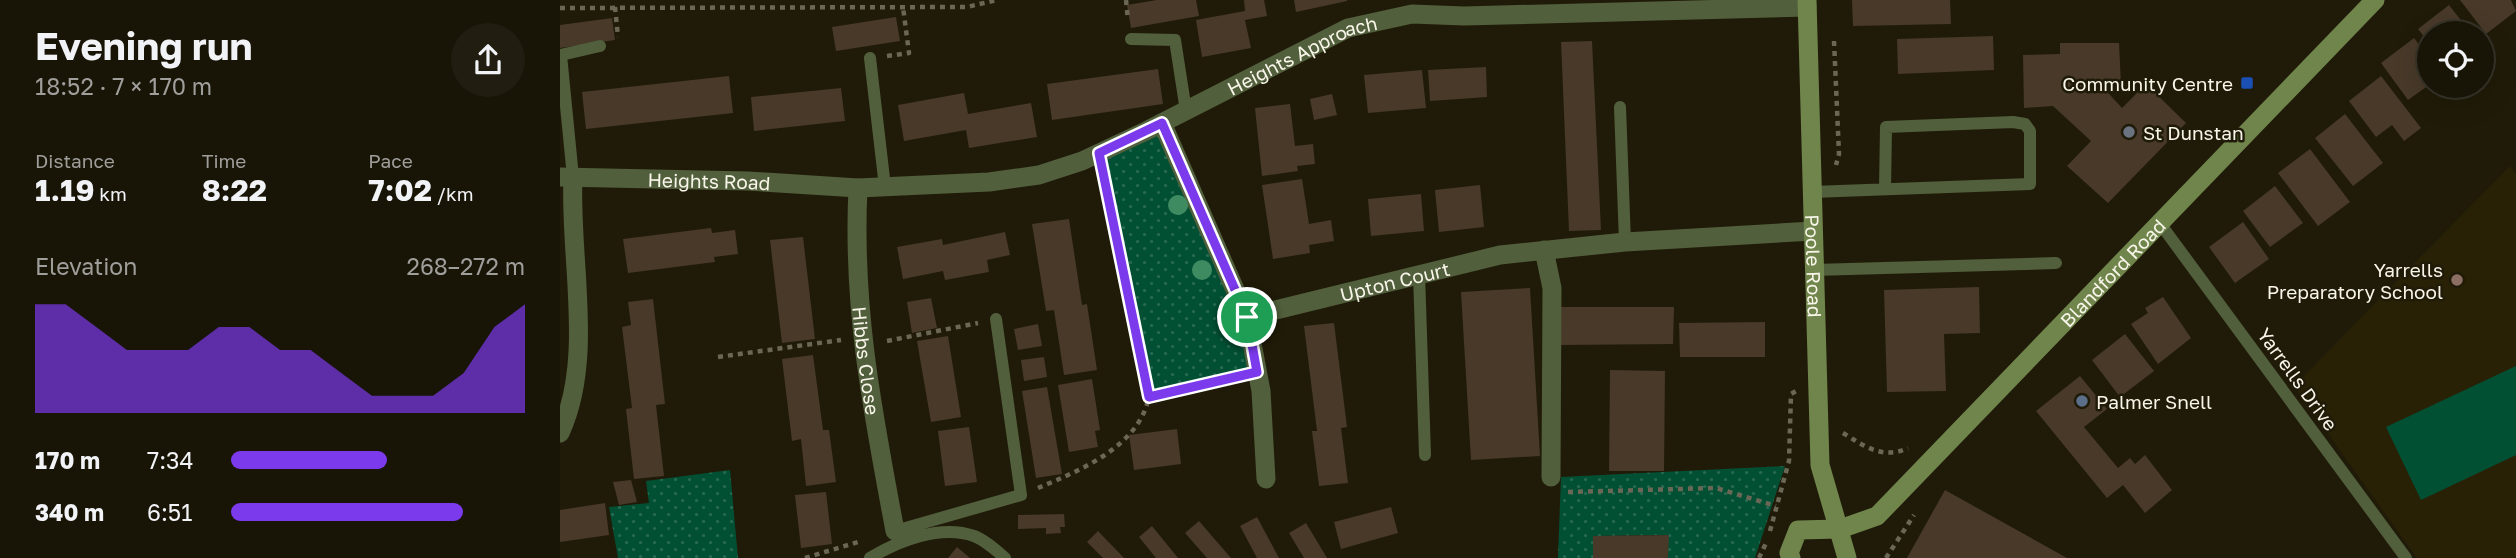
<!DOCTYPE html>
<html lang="en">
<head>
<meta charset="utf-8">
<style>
	body { margin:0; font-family:"Golos Text",sans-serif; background:#211d10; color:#f1f3f6; height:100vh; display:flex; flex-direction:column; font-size:26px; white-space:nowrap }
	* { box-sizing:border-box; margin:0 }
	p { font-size:23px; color:#9f9e9b }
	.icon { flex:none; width:38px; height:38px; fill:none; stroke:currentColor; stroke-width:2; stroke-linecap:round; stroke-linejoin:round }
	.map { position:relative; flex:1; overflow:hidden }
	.panel { display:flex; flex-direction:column; background:#181406; width:560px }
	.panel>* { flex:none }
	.tools { position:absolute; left:1857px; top:21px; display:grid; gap:14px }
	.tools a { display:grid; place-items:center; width:77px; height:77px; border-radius:50%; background:#181406; box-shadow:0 7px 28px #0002,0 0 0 2px #363328; font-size:35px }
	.pin { position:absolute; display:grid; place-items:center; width:60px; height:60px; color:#fff; margin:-30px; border:4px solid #fff; border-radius:50%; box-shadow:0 2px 7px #0007 }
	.round { display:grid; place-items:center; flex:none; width:74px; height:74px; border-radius:37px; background:#211d10 }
	.summary { display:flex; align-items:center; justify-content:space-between; height:119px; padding:0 35px }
	h1 { font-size:38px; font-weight:700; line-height:52px }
	.metrics { display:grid; grid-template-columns:repeat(3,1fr); gap:10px; height:119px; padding:7px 35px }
	.metrics div { display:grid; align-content:center }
	.metrics b { font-size:30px; font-weight:700 }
	.metrics small { font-size:19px; font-weight:400 }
	.metrics p { font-size:19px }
	.chart { height:196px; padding:14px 35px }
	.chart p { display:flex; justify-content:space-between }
	.chart svg { width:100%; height:126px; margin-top:7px; fill:#7c3aed; opacity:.7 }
	ul { padding:0 35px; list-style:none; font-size:23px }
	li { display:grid; grid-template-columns:112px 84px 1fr; align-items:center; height:52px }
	li i { height:18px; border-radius:9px; background:#7c3aed }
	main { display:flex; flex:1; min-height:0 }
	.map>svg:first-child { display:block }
</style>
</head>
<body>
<main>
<section class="panel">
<div class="summary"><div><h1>Evening run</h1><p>18:52 · 7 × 170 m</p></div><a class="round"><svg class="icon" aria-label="share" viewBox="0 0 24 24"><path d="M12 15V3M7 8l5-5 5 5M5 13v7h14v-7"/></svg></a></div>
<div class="metrics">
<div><p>Distance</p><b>1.19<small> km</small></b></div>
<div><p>Time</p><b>8:22</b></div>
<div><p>Pace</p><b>7:02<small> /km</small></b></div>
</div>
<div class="chart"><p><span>Elevation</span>268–272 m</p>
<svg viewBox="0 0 160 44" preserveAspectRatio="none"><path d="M0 44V6L10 6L20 14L30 22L40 22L50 22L60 14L70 14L80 22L90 22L100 30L110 38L120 38L130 38L140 30L150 14L160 6V44z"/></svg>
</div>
<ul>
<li><b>170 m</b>7:34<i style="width:53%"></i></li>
<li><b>340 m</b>6:51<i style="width:79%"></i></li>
</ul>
</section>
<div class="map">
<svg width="1956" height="558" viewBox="0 0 1956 558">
	<defs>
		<pattern id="grass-dots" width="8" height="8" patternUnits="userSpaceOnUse" patternTransform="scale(1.75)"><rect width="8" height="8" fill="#015034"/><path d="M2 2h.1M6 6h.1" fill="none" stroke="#276a51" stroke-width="1.8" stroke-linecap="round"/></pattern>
	</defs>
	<rect width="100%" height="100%" fill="#201b08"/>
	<path fill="#282106" d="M 1950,166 L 1956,174 L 1956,558 L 1857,558 L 1734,386 Z"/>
	<path fill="url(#grass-dots)" d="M 602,123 L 651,231 L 697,372 L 589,396 L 539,153 Z
		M 1225,466 L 1195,558 L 1108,558 L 1108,535 L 1033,536 L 1033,558 L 998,558 L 1001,477 Z
		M 170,470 L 178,558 L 58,558 L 49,507 L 89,503 L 86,481 Z"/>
	<path fill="#015034" d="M 1956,366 L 1956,455 L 1861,500 L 1826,427 Z"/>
	<path fill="#483929" d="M 597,0 L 636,0 L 639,16 L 571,28 L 567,5 Z
		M 684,0 L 704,0 L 707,16 L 685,20 L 691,48 L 642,57 L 636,20 L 685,11 Z
		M 734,0 L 787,0 L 787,1 L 736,12 Z
		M 1292,0 L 1390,0 L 1391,24 L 1293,26 Z
		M 1900,0 L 1951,0 L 1956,11 L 1926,34 Z
		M 1889,5 L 1911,33 L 1869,33 L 1869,43 L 1858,29 Z
		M 336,17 L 340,41 L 276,51 L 272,27 Z
		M 52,18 L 55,40 L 0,48 L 0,25 Z
		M 1433,36 L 1434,70 L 1338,74 L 1337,39 Z
		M 1854,38 L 1869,58 L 1869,85 L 1848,100 L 1821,63 Z
		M 1032,41 L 1041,230 L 1009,231 L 1001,42 Z
		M 1500,43 L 1559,43 L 1561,84 L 1540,84 L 1562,108 L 1586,84 L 1626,123 L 1548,203 L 1507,166 L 1531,141 L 1493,106 L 1464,108 L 1463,55 L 1500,54 Z
		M 926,67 L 927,97 L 870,101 L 868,70 Z
		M 598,69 L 603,104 L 492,120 L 487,84 Z
		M 862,70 L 866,108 L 808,113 L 804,75 Z
		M 169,76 L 173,113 L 26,129 L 22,92 Z
		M 1821,76 L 1861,128 L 1844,141 L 1832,125 L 1816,137 L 1789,101 Z
		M 281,88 L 285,121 L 194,131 L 191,97 Z
		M 404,93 L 408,114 L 471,103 L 477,137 L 409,148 L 406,130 L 344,141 L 338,105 Z
		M 772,94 L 777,115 L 754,120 L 750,99 Z
		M 730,104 L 735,146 L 753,144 L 755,164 L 737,166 L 738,171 L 702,176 L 695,108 Z
		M 1785,114 L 1823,163 L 1793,186 L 1755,138 Z
		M 1750,149 L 1790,202 L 1758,226 L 1718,173 Z
		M 742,179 L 749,224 L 771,220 L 774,241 L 749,245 L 750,253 L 713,259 L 702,185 Z
		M 920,185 L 924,227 L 879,232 L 875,190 Z
		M 1715,186 L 1743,223 L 1710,247 L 1683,211 Z
		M 861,194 L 864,231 L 811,236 L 808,199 Z
		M 509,219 L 522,305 L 527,304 L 537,370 L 504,375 L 494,310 L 486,311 L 472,224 Z
		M 1683,222 L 1709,259 L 1675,283 L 1649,247 Z
		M 151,228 L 152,233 L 175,230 L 178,254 L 154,257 L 155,262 L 68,273 L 63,239 Z
		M 445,232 L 450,255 L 427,260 L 429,272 L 385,280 L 383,271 L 343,279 L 337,247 L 382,239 L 383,245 Z
		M 243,237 L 255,339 L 222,343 L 210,240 Z
		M 1419,287 L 1420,333 L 1384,334 L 1386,391 L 1327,392 L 1324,290 Z
		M 970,288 L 980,456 L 911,460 L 901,292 Z
		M 1603,297 L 1631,338 L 1598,364 L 1571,324 L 1588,313 L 1585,308 Z
		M 371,298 L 377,328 L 352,333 L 347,302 Z
		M 93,299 L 105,404 L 96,405 L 104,476 L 74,479 L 66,409 L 72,408 L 62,327 L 71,325 L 68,302 Z
		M 1000,307 L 1114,307 L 1113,344 L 1001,345 Z
		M 1205,322 L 1205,357 L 1120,357 L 1119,323 Z
		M 774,323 L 787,427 L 781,428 L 788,483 L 759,486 L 752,431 L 757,431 L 744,326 Z
		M 478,324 L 482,346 L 458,350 L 454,329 Z
		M 1565,334 L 1594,371 L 1560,397 L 1532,360 Z
		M 388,336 L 401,417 L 371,422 L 357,341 Z
		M 253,355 L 263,430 L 269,430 L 276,482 L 246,486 L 241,439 L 232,441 L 222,359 Z
		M 484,357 L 487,377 L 464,381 L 461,360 Z
		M 1050,370 L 1105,371 L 1104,471 L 1049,471 Z
		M 1520,376 L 1547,409 L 1524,427 L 1558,468 L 1570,458 L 1575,464 L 1585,455 L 1612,490 L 1585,513 L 1563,485 L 1547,498 L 1476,411 Z
		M 532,379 L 540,430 L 535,431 L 538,447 L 509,452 L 498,385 Z
		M 487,387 L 502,474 L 476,478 L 462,391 Z
		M 409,427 L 417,482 L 385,486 L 378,431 Z
		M 617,429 L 621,464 L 574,470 L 569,435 Z
		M 71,480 L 77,502 L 59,505 L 53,482 Z
		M 1385,490 L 1507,558 L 1347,558 Z
		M 266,492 L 272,544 L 241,548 L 235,495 Z
		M 45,503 L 49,535 L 0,542 L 0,510 Z
		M 831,507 L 838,533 L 781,549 L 774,522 Z
		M 504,514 L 505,527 L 500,527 L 501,533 L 486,534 L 486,528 L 458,529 L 458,515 Z
		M 697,517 L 719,558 L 697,558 L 680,526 Z
		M 639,521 L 671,558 L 647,558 L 625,533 Z
		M 746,523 L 767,558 L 744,558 L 729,533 Z
		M 592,526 L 618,558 L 596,558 L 579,537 Z
		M 538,531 L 564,558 L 543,558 L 527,542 Z
		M 1109,535 L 1108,558 L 1033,558 L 1033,536 Z
		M 397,547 L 410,558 L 388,558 Z"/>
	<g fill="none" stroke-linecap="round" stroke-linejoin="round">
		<path stroke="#6b6756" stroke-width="4.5" stroke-dasharray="5 5" stroke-linecap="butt" d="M 566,0 L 568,20
			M 55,7 L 58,37
			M 0,8 L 407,7 L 437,0
			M 1274,41 L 1279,154 L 1276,165
			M 327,56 L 349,53 L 343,7
			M 327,341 L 418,323
			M 158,357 L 281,340
			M 589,396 L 677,377
			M 1283,433 C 1304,446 1323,460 1348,448
			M 478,488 C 521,470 580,446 589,396 L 544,176
			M 1008,492 L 1156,488 L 1216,506
			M 1210,531 L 1229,461 L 1231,394 L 1236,391
			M 245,558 L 298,542
			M 1199,558 L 1206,543
			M 1326,558 L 1354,515"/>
		<path stroke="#515f3c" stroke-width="12" d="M 571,39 L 615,40 L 626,111
			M 310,58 L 325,187
			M 1060,107 L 1065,242
			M 13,177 L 1,55 L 40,46
			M 1252,192 L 1470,184 L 1470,131 L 1465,124 L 1453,122 L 1326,127 L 1325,189
			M 1599,222 L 1846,558
			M 1254,270 L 1496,263
			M 859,274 L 865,455
			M 335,531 L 461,495 L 436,319
			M 310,558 C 338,541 380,524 414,536 C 425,540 436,550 445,558"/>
		<g stroke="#515f3c" stroke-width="19">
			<path d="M 602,123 L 687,317 L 701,391 L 706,479"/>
			<path id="s1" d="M 0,177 L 188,181 L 298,188 L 429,182 L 479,175 L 522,161 L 586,131 L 788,28 L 852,14 L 904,16 L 1247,7"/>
			<path id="s2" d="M 298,188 C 292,310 313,413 335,531"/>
			<path d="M 984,250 L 992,288 L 991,477"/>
			<path id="s3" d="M 687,317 L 940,255 L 1065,242 L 1253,231"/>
			<path d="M 0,433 C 35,358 9,258 13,177"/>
		</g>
		<g stroke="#6f854c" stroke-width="19">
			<path id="s4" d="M 1247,0 L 1260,465 L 1287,558"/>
			<path id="s5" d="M 1231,558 L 1229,553 L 1238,530 L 1280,529 L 1317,516 L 1815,0"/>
		</g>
	</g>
	<g fill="#3e8b61">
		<circle cx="618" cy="205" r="10"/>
		<circle cx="642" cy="270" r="10"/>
	</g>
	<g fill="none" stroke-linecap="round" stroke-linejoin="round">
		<defs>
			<path id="route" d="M 602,123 L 687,317 L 697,372 L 589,397 L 539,153 Z"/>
		</defs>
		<use href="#route" stroke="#fff" stroke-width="14"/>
		<use href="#route" stroke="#7c3aed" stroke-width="9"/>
	</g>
	<rect fill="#1a4fb4" stroke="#201b08" stroke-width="2.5" x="1680" y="76" width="14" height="14" rx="3.5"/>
	<circle fill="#6b7280" stroke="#201b08" stroke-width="2.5" cx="1569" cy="132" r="7"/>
	<circle fill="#8d6e63" stroke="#201b08" stroke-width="2.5" cx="1897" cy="280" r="7"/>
	<circle fill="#5c6f8a" stroke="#201b08" stroke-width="2.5" cx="1522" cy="401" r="7"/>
	<g text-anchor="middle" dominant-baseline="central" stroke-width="5" stroke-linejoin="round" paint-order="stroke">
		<g font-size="19" fill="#f8f5e9" stroke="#201b08">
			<text stroke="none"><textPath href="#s1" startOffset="770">Heights Approach</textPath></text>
			<text stroke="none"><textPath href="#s1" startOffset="149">Heights Road</textPath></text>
			<text stroke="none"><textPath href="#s4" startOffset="266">Poole Road</textPath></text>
			<text stroke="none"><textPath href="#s5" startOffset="450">Blandford Road</textPath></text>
			<text stroke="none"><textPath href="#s3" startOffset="152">Upton Court</textPath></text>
			<text stroke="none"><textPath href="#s2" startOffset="173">Hibbs Close</textPath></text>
			<text transform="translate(1738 379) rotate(54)">Yarrells Drive</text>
		</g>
		<g font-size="19" fill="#f8f5e9" stroke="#201b08" text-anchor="end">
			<text x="1673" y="83">Community Centre</text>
			<text x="1583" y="132" text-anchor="start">St Dunstan</text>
			<text x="1883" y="269">Yarrells<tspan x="1883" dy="22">Preparatory School</tspan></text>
			<text x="1536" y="401" text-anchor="start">Palmer Snell</text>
		</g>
	</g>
</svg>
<div class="tools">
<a><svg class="icon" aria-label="locate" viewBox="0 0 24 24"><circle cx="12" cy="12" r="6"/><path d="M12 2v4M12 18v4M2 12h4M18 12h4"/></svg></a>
</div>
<div class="pin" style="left:687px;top:317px;background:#1e9e55"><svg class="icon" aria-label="arrive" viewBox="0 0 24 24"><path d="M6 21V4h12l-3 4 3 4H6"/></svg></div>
</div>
</main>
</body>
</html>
